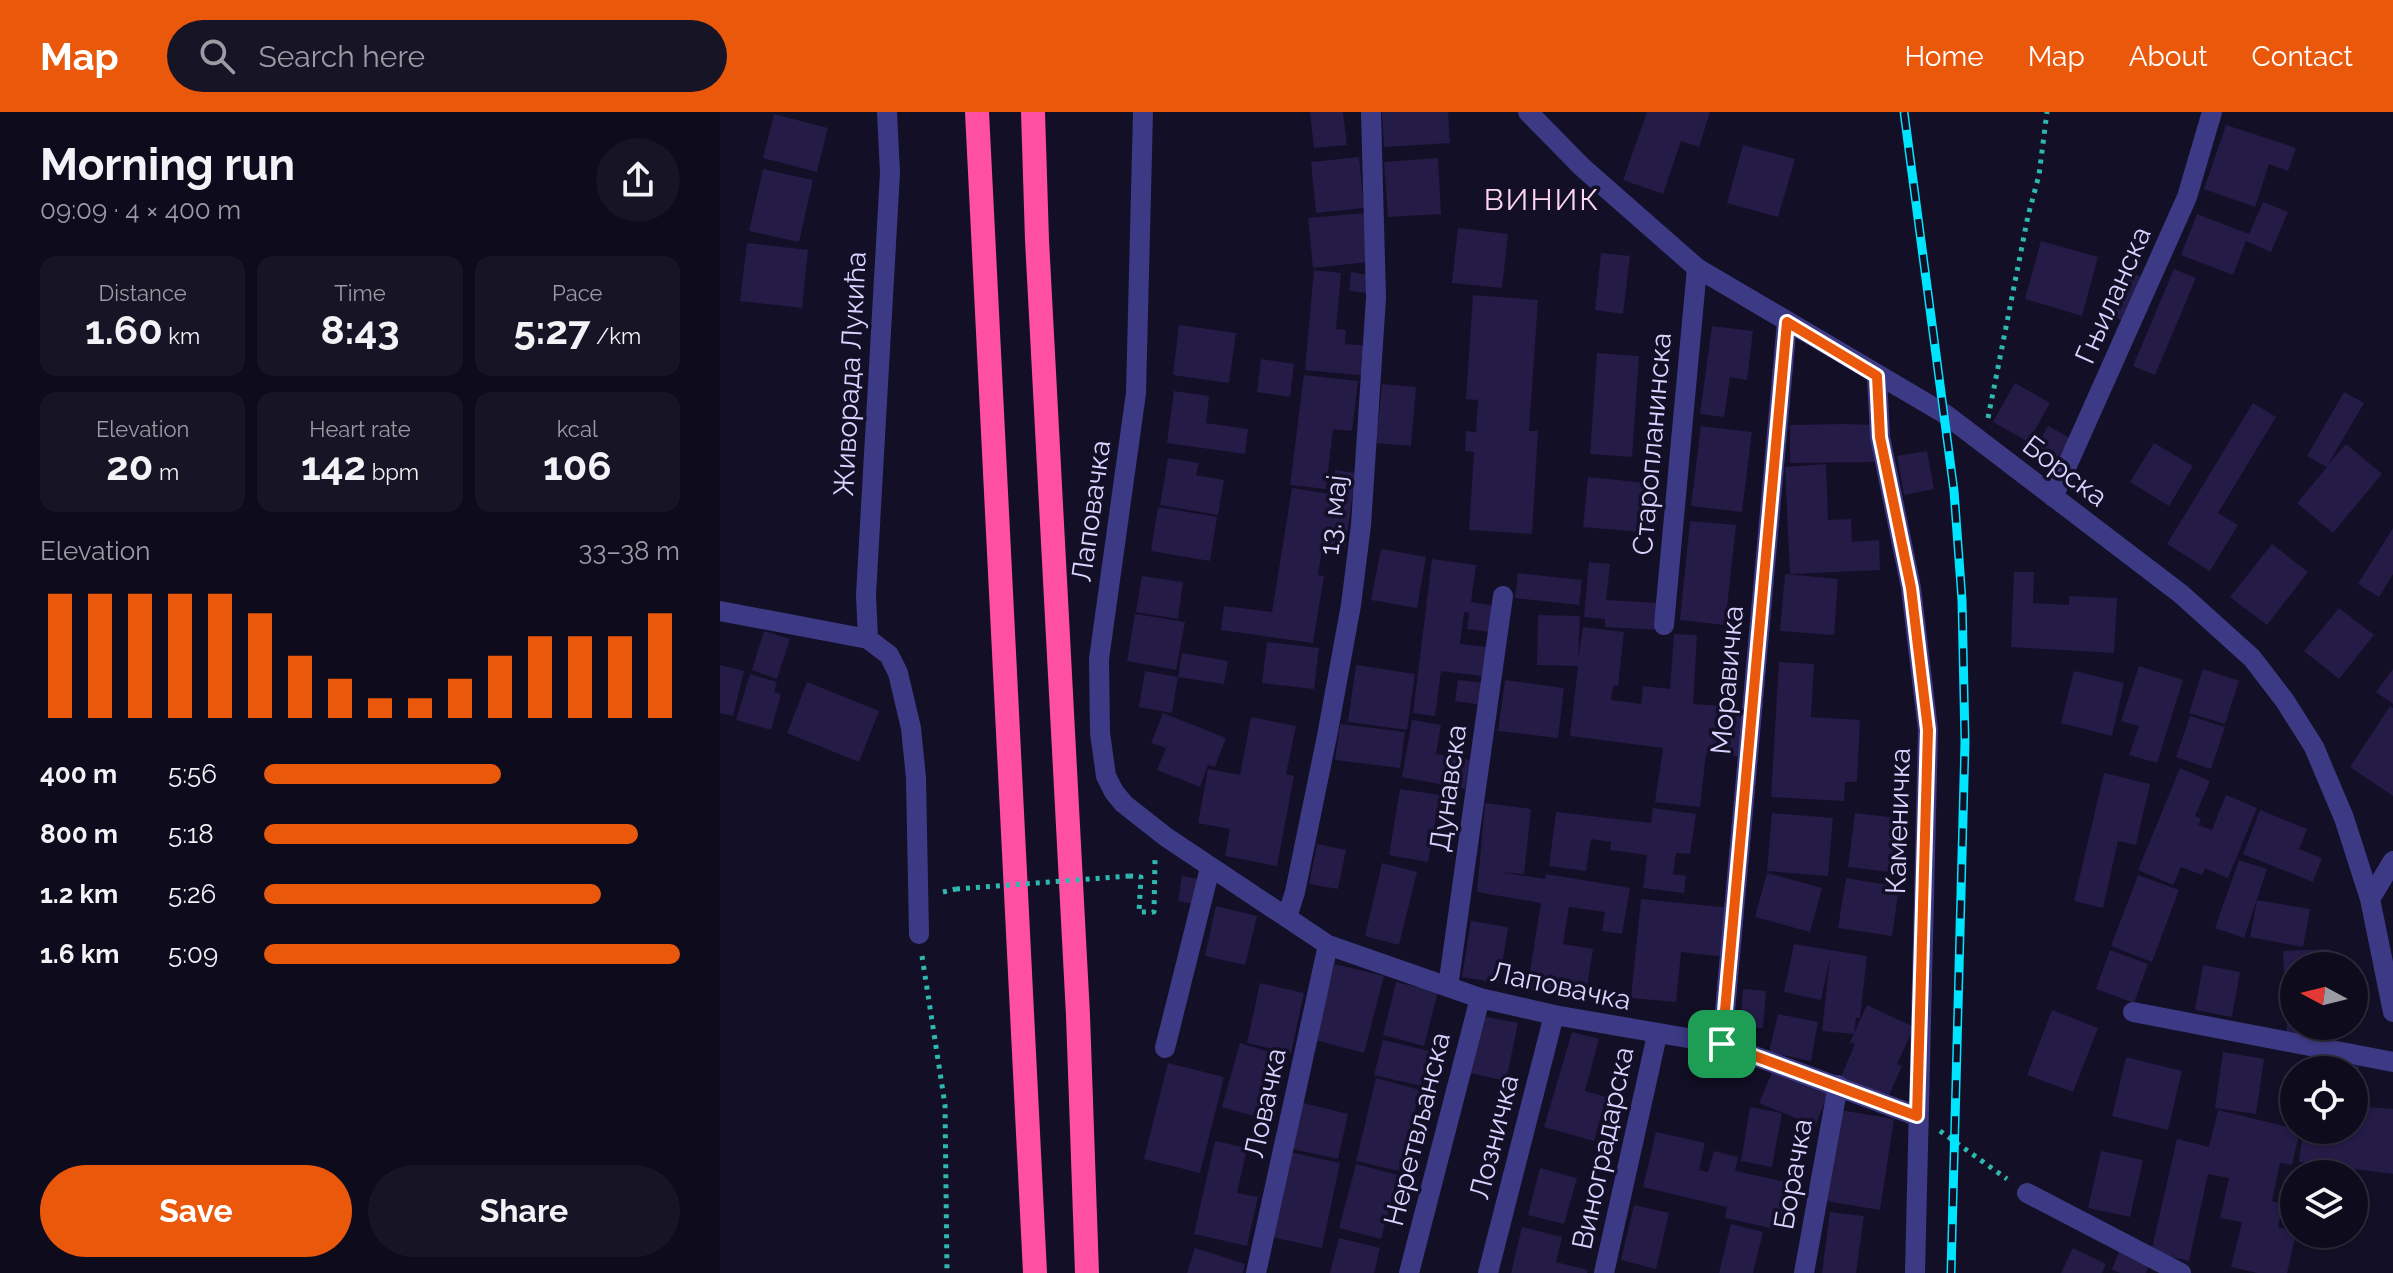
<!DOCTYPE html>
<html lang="en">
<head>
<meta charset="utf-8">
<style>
	body { margin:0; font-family:Raleway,sans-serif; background:#171425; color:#f1f3f6; height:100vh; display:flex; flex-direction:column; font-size:30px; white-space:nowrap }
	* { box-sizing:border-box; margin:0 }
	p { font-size:26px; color:#9b9ba3 }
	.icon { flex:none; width:44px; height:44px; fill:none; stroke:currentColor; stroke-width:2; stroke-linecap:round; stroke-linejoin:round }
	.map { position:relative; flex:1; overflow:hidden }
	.details { display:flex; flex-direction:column; background:#0e0b1c; width:720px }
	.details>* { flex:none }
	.needle { width:52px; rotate:277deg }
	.buttons { position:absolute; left:1560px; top:840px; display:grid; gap:16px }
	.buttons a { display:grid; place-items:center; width:88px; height:88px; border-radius:50%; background:#0e0b1c; box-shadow:0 2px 6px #0004,0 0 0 2px #2e2b3b; font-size:40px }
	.pin { position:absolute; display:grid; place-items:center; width:68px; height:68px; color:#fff; margin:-34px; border-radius:16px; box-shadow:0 4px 12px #0006 }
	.round { display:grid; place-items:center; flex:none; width:84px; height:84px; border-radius:42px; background:#171425 }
	.summary { display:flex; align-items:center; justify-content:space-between; height:136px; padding:0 40px }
	h1 { font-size:44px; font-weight:700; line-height:60px }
	.metrics { display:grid; grid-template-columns:repeat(3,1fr); gap:12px; height:136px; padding:8px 40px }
	.metrics div { display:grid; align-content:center; border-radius:16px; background:#171425; text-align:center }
	.metrics b { font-size:40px; font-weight:700 }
	.metrics small { font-size:22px; font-weight:400 }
	.metrics p { font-size:22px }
	.chart { height:224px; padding:16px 40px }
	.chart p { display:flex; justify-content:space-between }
	.chart svg { width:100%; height:144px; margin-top:8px; stroke:#ea580c; stroke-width:6 }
	.primary-button { display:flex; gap:16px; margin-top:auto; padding:16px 40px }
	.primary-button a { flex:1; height:92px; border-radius:48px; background:#ea580c; color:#fff; font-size:32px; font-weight:700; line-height:92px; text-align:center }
	.primary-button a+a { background:#171425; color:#f1f3f6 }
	ul { padding:0 40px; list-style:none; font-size:26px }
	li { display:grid; grid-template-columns:128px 96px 1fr; align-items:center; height:60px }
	li i { height:20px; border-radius:10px; background:#ea580c }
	header { display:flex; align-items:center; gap:48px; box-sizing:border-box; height:112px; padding:0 40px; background:#ea580c; color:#fff }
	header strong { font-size:38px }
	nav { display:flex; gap:44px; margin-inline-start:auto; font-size:28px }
	.search { width:560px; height:72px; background:#171425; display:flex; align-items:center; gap:20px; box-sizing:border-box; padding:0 28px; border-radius:44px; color:#9b9ba3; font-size:30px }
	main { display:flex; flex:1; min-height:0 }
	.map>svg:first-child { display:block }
</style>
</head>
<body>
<header>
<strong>Map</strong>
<div class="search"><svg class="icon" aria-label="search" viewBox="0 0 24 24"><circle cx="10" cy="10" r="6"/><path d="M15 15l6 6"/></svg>Search here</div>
<nav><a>Home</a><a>Map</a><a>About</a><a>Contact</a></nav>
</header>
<main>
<section class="details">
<div class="summary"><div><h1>Morning run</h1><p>09:09 · 4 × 400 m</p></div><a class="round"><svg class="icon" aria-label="share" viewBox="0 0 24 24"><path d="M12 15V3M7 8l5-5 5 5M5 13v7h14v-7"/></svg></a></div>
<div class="metrics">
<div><p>Distance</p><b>1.60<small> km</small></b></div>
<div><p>Time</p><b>8:43</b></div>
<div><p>Pace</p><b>5:27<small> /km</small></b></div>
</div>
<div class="metrics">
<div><p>Elevation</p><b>20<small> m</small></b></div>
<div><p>Heart rate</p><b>142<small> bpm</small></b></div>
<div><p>kcal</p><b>106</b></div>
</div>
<div class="chart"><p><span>Elevation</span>33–38 m</p>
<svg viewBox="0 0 160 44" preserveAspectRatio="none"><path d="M5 44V6M15 44V6M25 44V6M35 44V6M45 44V6M55 44V12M65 44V25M75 44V32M85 44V38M95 44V38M105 44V32M115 44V25M125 44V19M135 44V19M145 44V19M155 44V12"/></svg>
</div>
<ul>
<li><b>400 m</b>5:56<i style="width:57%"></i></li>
<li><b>800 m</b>5:18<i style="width:90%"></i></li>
<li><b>1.2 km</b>5:26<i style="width:81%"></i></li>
<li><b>1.6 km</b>5:09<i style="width:100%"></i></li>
</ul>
<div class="primary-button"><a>Save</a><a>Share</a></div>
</section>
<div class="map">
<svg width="1673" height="1161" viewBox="0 0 1673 1161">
	<rect width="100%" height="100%" fill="#130f26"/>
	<path fill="#241b47" d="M 590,0 L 623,0 L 627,33 L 594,36 Z
		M 662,0 L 728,0 L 730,31 L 664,35 Z
		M 927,0 L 990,0 L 979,35 L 961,29 L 943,82 L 903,68 Z
		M 54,2 L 108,16 L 97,60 L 43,46 Z
		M 1506,13 L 1576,36 L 1568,59 L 1549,52 L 1535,95 L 1484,77 Z
		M 1023,33 L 1075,47 L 1058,105 L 1007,91 Z
		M 639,45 L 644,96 L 596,101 L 591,50 Z
		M 718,46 L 721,102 L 668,105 L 664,50 Z
		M 43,57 L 93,68 L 79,130 L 29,119 Z
		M 1543,90 L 1568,100 L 1551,140 L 1526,129 L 1513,163 L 1461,143 L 1477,102 L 1529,122 Z
		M 644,101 L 648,150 L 593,156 L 588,106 Z
		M 738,116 L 788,122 L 782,176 L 732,171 Z
		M 1321,129 L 1378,145 L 1362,204 L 1305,187 Z
		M 27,131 L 88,138 L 82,196 L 20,189 Z
		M 881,141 L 910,144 L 903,202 L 875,198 Z
		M 1454,157 L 1476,166 L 1435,263 L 1413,254 Z
		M 594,158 L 621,161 L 616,217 L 626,218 L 625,232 L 650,234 L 648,264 L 585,258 Z
		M 1406,158 L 1426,167 L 1406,210 L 1387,202 Z
		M 631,160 L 648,163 L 646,181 L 629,179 Z
		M 753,183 L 818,188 L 809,319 L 818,319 L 812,422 L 749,418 L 754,340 L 745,339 L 746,319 L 756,320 L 758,288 L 746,287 Z
		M 459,213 L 516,221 L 509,271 L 453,263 Z
		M 992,214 L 1033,219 L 1027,268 L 1010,265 L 1004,305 L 980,302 Z
		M 877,241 L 919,244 L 912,345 L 870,342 Z
		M 541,247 L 574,252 L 570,285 L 537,280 Z
		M 584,263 L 638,269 L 632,319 L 613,317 L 606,377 L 570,373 Z
		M 1295,271 L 1330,291 L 1308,330 L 1273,310 Z
		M 662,272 L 696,275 L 691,334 L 656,331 Z
		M 454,279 L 489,284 L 486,311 L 528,317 L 525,342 L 447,331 Z
		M 1624,280 L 1644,291 L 1607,354 L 1626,332 L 1662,362 L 1613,421 L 1577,391 L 1607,355 L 1587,344 Z
		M 1533,291 L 1556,305 L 1498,401 L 1518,413 L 1490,459 L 1447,432 Z
		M 1125,312 L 1157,313 L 1157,350 L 1070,351 L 1070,313 Z
		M 981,314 L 1032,320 L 1022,400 L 971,394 Z
		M 1328,314 L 1350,326 L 1338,347 L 1316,335 Z
		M 1434,331 L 1473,354 L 1449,394 L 1410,370 Z
		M 1207,339 L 1214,377 L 1184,383 L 1177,344 Z
		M 448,346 L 479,351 L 476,363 L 504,368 L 498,403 L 440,393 Z
		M 1106,352 L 1108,408 L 1131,407 L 1132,430 L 1159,428 L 1160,458 L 1070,462 L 1065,355 Z
		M 615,358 L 636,361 L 625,435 L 603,432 L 598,463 L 604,464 L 593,531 L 501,518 L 504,494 L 552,500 L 572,376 L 611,382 Z
		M 868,365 L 936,372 L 932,421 L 863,415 Z
		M 438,395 L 497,405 L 490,449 L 431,439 Z
		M 970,409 L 1016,413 L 1005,513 L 960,508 Z
		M 1673,416 L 1673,462 L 1659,485 L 1638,472 Z
		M 1552,432 L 1588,460 L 1547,513 L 1510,485 Z
		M 661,437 L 706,445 L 697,496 L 651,488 Z
		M 712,447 L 756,453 L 751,490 L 775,494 L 771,520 L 747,517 L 749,501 L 744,500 L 740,532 L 766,535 L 762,564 L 721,559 L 715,604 L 693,601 Z
		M 869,450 L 890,452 L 886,488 L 940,491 L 939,518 L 885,515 L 885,507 L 864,505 Z
		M 1294,460 L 1314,460 L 1313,491 L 1349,493 L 1349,484 L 1397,486 L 1394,541 L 1291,535 Z
		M 798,461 L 862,468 L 859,493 L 795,486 Z
		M 1065,462 L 1118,467 L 1114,523 L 1060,519 Z
		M 422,464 L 463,470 L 458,507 L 416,500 Z
		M 1619,496 L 1654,523 L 1619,567 L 1584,539 Z
		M 415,502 L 465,510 L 456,558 L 407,549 Z
		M 818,503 L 860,504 L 858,549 L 863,515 L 904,520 L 898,574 L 893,573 L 891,588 L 921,592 L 923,574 L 950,577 L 954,522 L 977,523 L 973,592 L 1029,596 L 1025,645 L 986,642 L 980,695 L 935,690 L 943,636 L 850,624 L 858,554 L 817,553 Z
		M 44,519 L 70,527 L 57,567 L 32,558 Z
		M 547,530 L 599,536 L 594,577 L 542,571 Z
		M 462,541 L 508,549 L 504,572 L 458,565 Z
		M 1059,550 L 1094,552 L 1091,605 L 1140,608 L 1137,670 L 1125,670 L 1124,689 L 1051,685 Z
		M 0,553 L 24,559 L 13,604 L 0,601 Z
		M 636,553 L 695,562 L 687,618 L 628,610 Z
		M 1419,554 L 1463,568 L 1437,651 L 1409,643 L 1419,614 L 1401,609 Z
		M 1483,557 L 1519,569 L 1505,612 L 1469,601 Z
		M 1673,557 L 1673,592 L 1656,580 Z
		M 425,559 L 458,565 L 452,601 L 419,595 Z
		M 1354,559 L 1404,571 L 1392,624 L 1341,611 Z
		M 30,562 L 57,570 L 54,580 L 61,582 L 51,618 L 16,608 Z
		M 738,568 L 767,571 L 763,593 L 735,589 Z
		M 785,568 L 844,576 L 838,626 L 778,619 Z
		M 87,570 L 159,599 L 139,650 L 67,621 Z
		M 1670,594 L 1673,596 L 1673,684 L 1630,655 Z
		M 443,601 L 506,626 L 495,655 L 488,653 L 480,675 L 437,658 L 446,636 L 431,631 Z
		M 1470,604 L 1505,615 L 1491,657 L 1456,645 Z
		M 531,605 L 576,614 L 566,662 L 574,664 L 557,754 L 505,744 L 510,717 L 478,711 L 488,657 L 520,663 Z
		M 692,608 L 721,613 L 716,642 L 750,648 L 745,677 L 682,665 Z
		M 620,612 L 685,620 L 680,656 L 615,648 Z
		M 1460,656 L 1490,669 L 1475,704 L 1481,707 L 1478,713 L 1492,718 L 1506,683 L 1537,696 L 1508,766 L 1485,756 L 1482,763 L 1461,755 L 1453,773 L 1418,758 Z
		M 1384,661 L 1430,672 L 1416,733 L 1398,729 L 1383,796 L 1354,789 Z
		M 680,677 L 720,683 L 708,750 L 669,743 Z
		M 765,691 L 811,697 L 804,762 L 779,760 L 825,767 L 826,762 L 910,776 L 902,822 L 882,819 L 885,800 L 849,795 L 843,832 L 873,837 L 865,887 L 807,877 L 821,791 L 757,780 Z
		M 933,696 L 976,702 L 970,742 L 956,741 L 953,762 L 966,764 L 964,781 L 923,776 L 927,743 L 890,738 L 891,730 L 871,727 L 866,759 L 829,754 L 836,700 L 931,711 Z
		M 1540,698 L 1587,717 L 1579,737 L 1602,746 L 1593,770 L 1523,742 Z
		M 1052,701 L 1113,706 L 1108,764 L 1047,759 Z
		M 1135,701 L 1177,706 L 1170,760 L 1128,755 Z
		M 597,732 L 626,738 L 618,777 L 589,772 Z
		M 1519,748 L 1547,757 L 1524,826 L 1495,816 Z
		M 662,751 L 697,760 L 679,833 L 645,824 Z
		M 1047,761 L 1102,776 L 1090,820 L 1035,805 Z
		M 1418,763 L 1459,778 L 1432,850 L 1391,834 Z
		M 462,764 L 479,767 L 475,792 L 458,789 Z
		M 1126,766 L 1179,775 L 1172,824 L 1118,816 Z
		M 921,787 L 1011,796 L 1006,845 L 961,840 L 956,890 L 911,886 Z
		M 1537,788 L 1590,797 L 1583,835 L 1530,825 Z
		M 496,794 L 537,804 L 525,853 L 485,844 Z
		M 751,809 L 788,815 L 779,871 L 742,865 Z
		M 1074,832 L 1147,844 L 1140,906 L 1136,906 L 1134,922 L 1102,919 L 1110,845 L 1101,888 L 1064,880 Z
		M 1610,837 L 1611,854 L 1574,854 L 1574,882 L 1565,882 L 1563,839 Z
		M 1390,838 L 1428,852 L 1414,891 L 1376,877 Z
		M 615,852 L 664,864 L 644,941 L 595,928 Z
		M 1483,853 L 1520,860 L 1512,905 L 1475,898 Z
		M 676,870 L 718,880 L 704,934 L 663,923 Z
		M 540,871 L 584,881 L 571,941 L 527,931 Z
		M 1023,877 L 1046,879 L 1043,916 L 1020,915 Z
		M 1569,886 L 1574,887 L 1574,914 L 1601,914 L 1600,927 L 1566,925 Z
		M 1147,893 L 1194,915 L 1177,952 L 1182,954 L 1167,988 L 1120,967 L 1135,932 L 1130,930 Z
		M 1332,898 L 1378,916 L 1353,980 L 1307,963 Z
		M 1058,902 L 1098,910 L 1091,949 L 1049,940 Z
		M 762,904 L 798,911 L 786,969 L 750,961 Z
		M 852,920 L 879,927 L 865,979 L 886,985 L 874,1029 L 824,1015 Z
		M 663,928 L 709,939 L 701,974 L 654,963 Z
		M 520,931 L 559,943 L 541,1006 L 502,995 Z
		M 1503,940 L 1544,947 L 1536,1002 L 1495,996 Z
		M 1406,945 L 1462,959 L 1448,1018 L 1392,1004 Z
		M 1591,948 L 1639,954 L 1636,976 L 1634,958 L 1590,958 Z
		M 448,951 L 504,965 L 480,1061 L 424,1047 Z
		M 1054,956 L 1109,979 L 1095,1014 L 1039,991 Z
		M 656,966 L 700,978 L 679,1059 L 636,1049 Z
		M 583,991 L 628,1002 L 618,1047 L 573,1037 Z
		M 1634,994 L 1673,997 L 1673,1062 L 1579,1050 L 1583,1018 L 1634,1018 Z
		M 1030,995 L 1062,1001 L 1052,1055 L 1021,1049 Z
		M 1120,998 L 1174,1007 L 1160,1098 L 1106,1089 Z
		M 1498,998 L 1580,1018 L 1572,1053 L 1560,1051 L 1552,1089 L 1563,1092 L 1558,1115 L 1574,1119 L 1576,1122 L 1567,1161 L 1537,1161 L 1511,1155 L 1522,1110 L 1500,1106 L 1509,1066 L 1488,1062 L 1469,1149 L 1431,1140 L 1457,1027 L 1489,1035 Z
		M 936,1020 L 985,1031 L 979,1058 L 988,1060 L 994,1039 L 1018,1045 L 1015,1059 L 1071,1071 L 1060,1118 L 1005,1106 L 1007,1095 L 923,1075 Z
		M 495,1029 L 527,1036 L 517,1081 L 538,1085 L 527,1134 L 474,1122 Z
		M 1381,1039 L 1423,1048 L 1410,1105 L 1368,1096 Z
		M 570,1040 L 620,1051 L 602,1136 L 551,1125 Z
		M 636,1052 L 678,1063 L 661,1127 L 619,1116 Z
		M 820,1056 L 857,1066 L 844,1112 L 808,1103 Z
		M 914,1093 L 949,1101 L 936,1157 L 901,1148 Z
		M 1110,1100 L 1144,1104 L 1136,1161 L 1102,1161 Z
		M 1011,1112 L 1043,1120 L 1033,1161 L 999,1161 Z
		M 802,1115 L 842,1125 L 836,1150 L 868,1158 L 867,1161 L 791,1161 Z
		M 619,1126 L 660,1136 L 654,1161 L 610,1161 Z
		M 475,1136 L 525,1152 L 523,1161 L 467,1161 Z
		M 1353,1136 L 1386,1152 L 1382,1161 L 1341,1161 Z
		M 1399,1140 L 1429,1154 L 1426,1161 L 1400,1161 L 1392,1157 Z"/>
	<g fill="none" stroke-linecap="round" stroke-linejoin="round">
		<path stroke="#2fb8b0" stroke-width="5" stroke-dasharray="4 6" stroke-linecap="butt" d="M 1268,306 L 1308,104 L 1319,63 L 1327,0
			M 409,764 L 421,765 L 419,800 L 434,800 L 435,747
			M 223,780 L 236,777
			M 202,844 L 225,993 L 227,1161
			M 1220,1019 L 1287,1067"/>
		<path stroke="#3d3a85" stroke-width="20" d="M 423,0 L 416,281 L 379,547 L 380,621 L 386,664 L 394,680 L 404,692 L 446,725 L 608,833 L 760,886 L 834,903 L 1002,932 L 1197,1004
			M 808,0 L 862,55 L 977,156 L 1225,302 L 1461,482 L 1532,546 L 1565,589 L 1594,635 L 1624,706 L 1650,787 L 1673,900
			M 1157,264 L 1160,325 L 1191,476 L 1208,618 L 1195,1161
			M 1333,385 L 1467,85 L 1492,0
			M 0,499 L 148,527 L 169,543 L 178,561 L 191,616 L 196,666 L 199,822
			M 944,513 L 977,156
			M 148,527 L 146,483 L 170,61 L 167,0
			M 1650,787 L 1673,749
			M 567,805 L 575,780 L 607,624 L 631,493 L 641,413 L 656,186 L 651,0
			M 728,875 L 783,484
			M 1413,900 L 1673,950
			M 1002,932 L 1067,210
			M 445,936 L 490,756
			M 1307,1081 L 1461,1161
			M 536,1161 L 608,833
			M 689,1161 L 760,886
			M 768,1161 L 834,903
			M 884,1161 L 937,923
			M 1084,1161 L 1118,973"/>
		<path stroke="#ff4fa3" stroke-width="24" d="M 257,0 L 315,1161
			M 313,0 L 317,128 L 358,903 L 367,1161"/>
		<defs>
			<path id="rail" d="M 1184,0 L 1234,379 L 1242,488 L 1245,630 L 1231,1161"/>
		</defs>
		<use href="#rail" stroke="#00e5ff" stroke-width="9"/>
		<use href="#rail" stroke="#130f26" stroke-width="6" stroke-dasharray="18" stroke-linecap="butt"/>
		<path stroke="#2fb8b0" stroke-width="5" stroke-dasharray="4 6" stroke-linecap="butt" d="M 236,777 L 409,764"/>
	</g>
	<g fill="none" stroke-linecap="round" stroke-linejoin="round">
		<defs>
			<path id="route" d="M 1067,210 L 1157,264 L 1160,325 L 1191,476 L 1208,618 L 1197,1004 L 1002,932 Z"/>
		</defs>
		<use href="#route" stroke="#fff" stroke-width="16"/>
		<use href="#route" stroke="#ea580c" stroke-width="10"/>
	</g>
	<g text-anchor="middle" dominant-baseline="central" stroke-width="7" stroke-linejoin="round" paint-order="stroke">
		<g font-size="28" fill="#d9d4ff" stroke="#130f26">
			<text transform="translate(1393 183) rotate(-66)">Гњиланска</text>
			<text transform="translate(130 262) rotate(-87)">Живорада Лукића</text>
			<text transform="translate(932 332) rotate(-85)">Старопланинска</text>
			<text transform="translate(1345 359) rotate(37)">Борска</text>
			<text transform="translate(371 399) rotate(-82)">Лаповачка</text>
			<text transform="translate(613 403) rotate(-84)">13. мај</text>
			<text transform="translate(1007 568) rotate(-85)">Моравичка</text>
			<text transform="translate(728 676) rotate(-82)">Дунавска</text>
			<text transform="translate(1178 709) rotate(-88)">Каменичка</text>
			<text transform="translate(841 874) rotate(12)">Лаповачка</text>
			<text transform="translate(545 991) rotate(-78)">Ловачка</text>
			<text transform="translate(697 1017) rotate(-76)">Неретвљанска</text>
			<text transform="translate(774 1025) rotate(-76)">Лозничка</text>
			<text transform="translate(883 1036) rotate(-78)">Виноградарска</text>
			<text transform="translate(1073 1062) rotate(-80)">Борачка</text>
		</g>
		<g font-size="30" letter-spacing="2" fill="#ffd6f0" stroke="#130f26">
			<text x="822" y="87">ВИНИК</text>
		</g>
	</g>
</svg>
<div class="buttons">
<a><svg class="needle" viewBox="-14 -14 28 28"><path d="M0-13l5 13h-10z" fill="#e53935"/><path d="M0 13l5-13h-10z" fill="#9b9ba3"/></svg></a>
<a><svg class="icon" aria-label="locate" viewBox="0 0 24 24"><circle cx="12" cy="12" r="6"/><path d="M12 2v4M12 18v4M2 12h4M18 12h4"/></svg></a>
<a><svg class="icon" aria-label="layers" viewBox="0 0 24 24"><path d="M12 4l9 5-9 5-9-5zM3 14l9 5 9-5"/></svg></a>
</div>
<div class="pin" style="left:1002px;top:932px;background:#1e9e55"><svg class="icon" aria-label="arrive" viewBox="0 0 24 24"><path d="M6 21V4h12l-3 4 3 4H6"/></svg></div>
</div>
</main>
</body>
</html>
